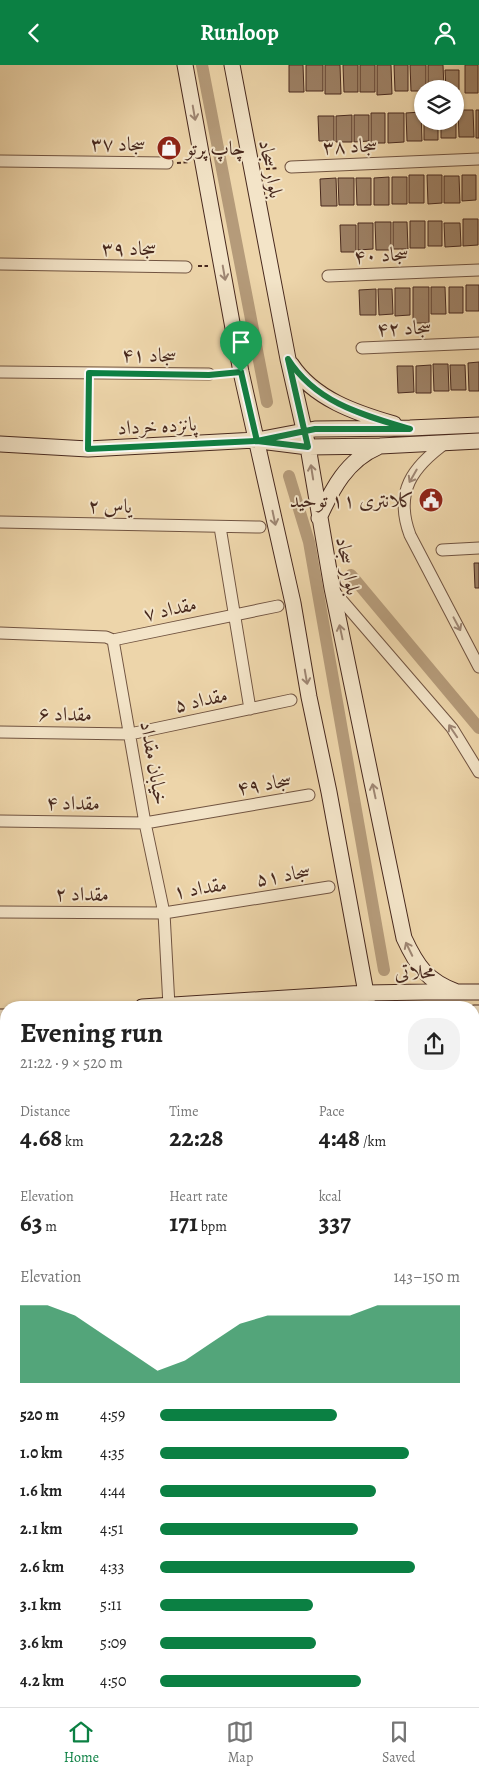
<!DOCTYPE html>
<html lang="en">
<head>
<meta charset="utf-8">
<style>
	body { margin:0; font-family:Alegreya,Amiri,serif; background:#f2f2f2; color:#222; height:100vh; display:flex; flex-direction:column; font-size:19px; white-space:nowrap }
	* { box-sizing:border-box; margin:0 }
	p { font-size:16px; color:#767676 }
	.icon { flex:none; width:28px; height:28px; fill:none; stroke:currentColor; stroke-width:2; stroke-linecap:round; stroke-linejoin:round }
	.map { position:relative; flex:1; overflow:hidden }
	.side { position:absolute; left:0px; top:936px; width:480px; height:706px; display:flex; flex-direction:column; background:#fff; border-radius:20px 20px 0 0; box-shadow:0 1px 4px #0004 }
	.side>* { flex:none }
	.controls { position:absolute; left:414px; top:15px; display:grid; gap:10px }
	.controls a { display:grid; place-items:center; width:50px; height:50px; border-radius:50%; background:#fff; box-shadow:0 1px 4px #0004; font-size:25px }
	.pin { position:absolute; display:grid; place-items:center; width:42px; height:42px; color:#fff; margin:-51px -21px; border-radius:50% 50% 50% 0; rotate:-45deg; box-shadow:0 0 5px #0007 }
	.pin .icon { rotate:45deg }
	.round { display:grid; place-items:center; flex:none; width:52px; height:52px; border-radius:20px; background:#f2f2f2 }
	.headline { display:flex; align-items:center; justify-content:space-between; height:85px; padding:0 20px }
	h1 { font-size:28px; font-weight:700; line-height:38px }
	.stats { display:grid; grid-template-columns:repeat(3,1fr); gap:8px; height:85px; padding:5px 20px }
	.stats div { display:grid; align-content:center }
	.stats b { font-size:25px; font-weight:700 }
	.stats small { font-size:14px; font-weight:400 }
	.stats p { font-size:14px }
	.chart { height:140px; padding:10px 20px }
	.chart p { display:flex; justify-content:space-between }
	.chart svg { width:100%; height:90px; margin-top:5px; fill:#0b8043; opacity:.7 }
	ul { padding:0 20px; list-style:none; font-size:16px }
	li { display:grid; grid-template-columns:80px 60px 1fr; align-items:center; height:38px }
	li i { height:12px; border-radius:6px; background:#0b8043 }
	header { display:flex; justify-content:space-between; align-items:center; height:65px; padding:0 20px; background:#0b8043; color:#fff; font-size:22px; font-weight:700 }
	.tabs { display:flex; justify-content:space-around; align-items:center; height:70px; border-top:1px solid #e0e0e0; background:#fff; font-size:14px; color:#767676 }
	.tabs a { display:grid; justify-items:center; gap:2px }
	.tabs .selected { color:#0b8043 }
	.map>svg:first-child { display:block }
</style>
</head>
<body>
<header><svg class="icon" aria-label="back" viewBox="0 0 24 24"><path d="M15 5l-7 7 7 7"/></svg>Runloop<svg class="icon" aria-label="person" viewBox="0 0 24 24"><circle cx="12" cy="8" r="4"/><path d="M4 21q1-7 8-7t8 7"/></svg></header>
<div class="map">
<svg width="479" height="1642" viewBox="0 0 479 1642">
	<rect width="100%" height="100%" fill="#edd5aa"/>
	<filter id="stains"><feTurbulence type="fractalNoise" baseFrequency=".004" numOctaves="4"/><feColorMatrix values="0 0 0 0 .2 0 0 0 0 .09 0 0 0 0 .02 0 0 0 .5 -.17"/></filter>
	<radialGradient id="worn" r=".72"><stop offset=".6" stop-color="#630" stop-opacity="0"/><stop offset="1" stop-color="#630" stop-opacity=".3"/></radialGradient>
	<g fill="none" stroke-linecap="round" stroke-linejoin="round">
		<path stroke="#b59b7a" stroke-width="12" d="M 202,0 L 267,337
			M 289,411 L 309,477 L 384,905
			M 351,510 L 479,663"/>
	</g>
	<path fill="#9e8267" stroke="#48291e" d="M 289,0 L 303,0 L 304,27 L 289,27 Z
		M 306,0 L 323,0 L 323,26 L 306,26 Z
		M 325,0 L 340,0 L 341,29 L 325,29 Z
		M 343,0 L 358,0 L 358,27 L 344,27 Z
		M 360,0 L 375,0 L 375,27 L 360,27 Z
		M 377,0 L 391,0 L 392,29 L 377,30 Z
		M 394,0 L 408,0 L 408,26 L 395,26 Z
		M 410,0 L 426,0 L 426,24 L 422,24 L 422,26 L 411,26 Z
		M 428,0 L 443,0 L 444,24 L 428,24 Z
		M 465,0 L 478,0 L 478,28 L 465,28 Z
		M 445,5 L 459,5 L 459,25 L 446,24 Z
		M 456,45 L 456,73 L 441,73 L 441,56 L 455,56 Z
		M 458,45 L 473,45 L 474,72 L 459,72 Z
		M 476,45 L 479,45 L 479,73 L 476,73 Z
		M 421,47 L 422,76 L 407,76 L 406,48 Z
		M 371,48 L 385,48 L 385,78 L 371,78 Z
		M 388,48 L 404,48 L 404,77 L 388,78 Z
		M 352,50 L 352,77 L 336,77 L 336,51 Z
		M 354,50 L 369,50 L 369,76 L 354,77 Z
		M 318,51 L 334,51 L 334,76 L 319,76 Z
		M 424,56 L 438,56 L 438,75 L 424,75 Z
		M 409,110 L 424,110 L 424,138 L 409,138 Z
		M 427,110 L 442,110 L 442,138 L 428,139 Z
		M 462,110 L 476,110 L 476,135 L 462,136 Z
		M 444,111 L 459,111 L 460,138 L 444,138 Z
		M 389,112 L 389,140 L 374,140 L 374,113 Z
		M 392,112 L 407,112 L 407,139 L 392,139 Z
		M 336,113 L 337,141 L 321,141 L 320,114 Z
		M 338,113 L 354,113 L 354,140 L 339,140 Z
		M 356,113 L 371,113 L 371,140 L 357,140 Z
		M 463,154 L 478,154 L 478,180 L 463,181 Z
		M 410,156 L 425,156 L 425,183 L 410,183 Z
		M 428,156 L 442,156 L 442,181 L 428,181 Z
		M 375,157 L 391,157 L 391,185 L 376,185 Z
		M 393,157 L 407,157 L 408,184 L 393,184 Z
		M 358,158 L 373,158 L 373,184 L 358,185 Z
		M 444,158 L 460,158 L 461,181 L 445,182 Z
		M 340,160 L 356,160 L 356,187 L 341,187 Z
		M 466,220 L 479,220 L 479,246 L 466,246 Z
		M 413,222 L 429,222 L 429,258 L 413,258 Z
		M 431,222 L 445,222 L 446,249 L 431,249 Z
		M 449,222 L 463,222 L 463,248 L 449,248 Z
		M 395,223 L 410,223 L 410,250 L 395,251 Z
		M 376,224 L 376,250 L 360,250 L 359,225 Z
		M 378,224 L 392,224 L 393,249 L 379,250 Z
		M 479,297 L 479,326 L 469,326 L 468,298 Z
		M 433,299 L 448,299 L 449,326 L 434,326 Z
		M 431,300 L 431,328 L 416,328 L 416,301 Z
		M 450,300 L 465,300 L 466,325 L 451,325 Z
		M 397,301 L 413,301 L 414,327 L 398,328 Z
		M 474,498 L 479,498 L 479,523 L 475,523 Z
		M 0,1012 L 4,1012 L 4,1033 L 0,1033 Z
		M 0,1049 L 3,1049 L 2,1068 L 0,1068 Z"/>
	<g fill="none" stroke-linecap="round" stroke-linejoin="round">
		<defs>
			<path id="street" d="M 0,96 L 167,98
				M 291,102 L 479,94
				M 0,199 L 186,202
				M 328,211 L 479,205
				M 362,283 L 479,278
				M 0,307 L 209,309
				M 447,377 C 412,402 394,427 410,470 L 479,602
				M 0,457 L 260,462
				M 220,462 L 250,644
				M 442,485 L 479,483
				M 332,524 L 452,663 L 479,707
				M 0,568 L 106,572 L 113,575 L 145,758 L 164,848 L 169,941
				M 113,575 L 278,541
				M 0,667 L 130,669 L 291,635
				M 0,756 L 145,758 L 309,730
				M 0,847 L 164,848 L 329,822
				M 0,1089 L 6,1089
				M 474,1170 L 479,1170
				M 0,1185 L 6,1131
				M 477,1282 L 479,1282
				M 0,1400 L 6,1400
				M 474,1415 L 479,1415
				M 0,1473 L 6,1474
				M 0,1576 L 6,1577
				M 470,1636 L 479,1638"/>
			<path id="secondary" d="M 232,0 L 288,294 L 308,382 L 332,523 L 404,873 C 417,901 427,916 457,927
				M 291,299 C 314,334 356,348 394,359
				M 268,377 L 308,382 L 380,381 L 479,376
				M 0,379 L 88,384 L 257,375 L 315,364 L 410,363 L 479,360
				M 319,453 C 332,424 347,395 378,382
				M 142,942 L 366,928 L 329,727 L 309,632 L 293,538 L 241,307 L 185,0
				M 368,942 L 366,928 L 425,927 L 479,927
				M 474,948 L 479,948
				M 0,952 L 6,952
				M 0,976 L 6,975
				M 474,1123 L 479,1088
				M 395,1642 L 396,1636"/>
		</defs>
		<use href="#street" stroke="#715441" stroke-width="13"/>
		<use href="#secondary" stroke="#48291e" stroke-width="17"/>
		<path stroke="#48291e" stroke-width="2" stroke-dasharray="4 2.5" stroke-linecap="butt" d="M 177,98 L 190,97
			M 266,104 L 279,103
			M 198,201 L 208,201
			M 89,372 L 89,319
			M 0,998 L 6,997"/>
		<use href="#street" stroke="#f3e4c8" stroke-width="11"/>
		<use href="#secondary" stroke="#f3e4c8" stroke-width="15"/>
	</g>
	<defs><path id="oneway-shaft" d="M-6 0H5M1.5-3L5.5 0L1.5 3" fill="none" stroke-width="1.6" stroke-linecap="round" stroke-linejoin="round" transform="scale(1.25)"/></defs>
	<g stroke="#9e8673">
		<use href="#oneway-shaft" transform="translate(194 48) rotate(80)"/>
		<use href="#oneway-shaft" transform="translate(224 208) rotate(80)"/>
		<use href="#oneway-shaft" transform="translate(312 407) rotate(-99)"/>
		<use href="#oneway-shaft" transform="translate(413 411) rotate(120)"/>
		<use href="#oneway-shaft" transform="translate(274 453) rotate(78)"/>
		<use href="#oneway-shaft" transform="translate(457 559) rotate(62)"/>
		<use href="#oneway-shaft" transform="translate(341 567) rotate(-102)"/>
		<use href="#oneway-shaft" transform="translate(306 612) rotate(80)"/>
		<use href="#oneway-shaft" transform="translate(453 666) rotate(-124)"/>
		<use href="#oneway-shaft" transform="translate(374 726) rotate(-102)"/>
		<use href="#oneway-shaft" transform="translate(409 884) rotate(-116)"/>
	</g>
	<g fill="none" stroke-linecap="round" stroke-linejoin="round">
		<defs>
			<path id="route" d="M 241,307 L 209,310 L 89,308 L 88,384 L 257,376 L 308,382 L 288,294 C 316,338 363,350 410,364 L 315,364 L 257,376 L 241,307"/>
		</defs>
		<use href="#route" stroke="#fff" stroke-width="10"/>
		<use href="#route" stroke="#0b8043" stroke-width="6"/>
	</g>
	<defs>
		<symbol id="shop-disc" viewBox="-11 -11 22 22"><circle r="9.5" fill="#8f2418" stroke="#f3e4c8"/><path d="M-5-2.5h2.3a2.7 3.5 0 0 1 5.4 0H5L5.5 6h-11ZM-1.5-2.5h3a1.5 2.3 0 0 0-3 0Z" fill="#fff"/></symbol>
		<symbol id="civic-disc" viewBox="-11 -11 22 22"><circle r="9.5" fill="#8f2418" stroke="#f3e4c8"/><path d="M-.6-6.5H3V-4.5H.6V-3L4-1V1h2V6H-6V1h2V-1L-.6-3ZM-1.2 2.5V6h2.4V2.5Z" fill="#fff"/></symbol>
	</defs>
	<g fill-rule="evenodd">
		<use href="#shop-disc" x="155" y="69" width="28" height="28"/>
		<use href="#civic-disc" x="417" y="421" width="28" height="28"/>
	</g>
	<g text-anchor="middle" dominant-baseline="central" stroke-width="4" stroke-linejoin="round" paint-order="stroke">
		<g font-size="20" fill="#48291e" stroke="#f3e4c8">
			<text transform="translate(118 79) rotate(1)">سجاد ۳۷</text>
			<text transform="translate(350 81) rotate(-2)">سجاد ۳۸</text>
			<text transform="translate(271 104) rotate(79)">بلوار سجاد</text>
			<text x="129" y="183">سجاد ۳۹</text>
			<text transform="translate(381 190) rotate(-3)">سجاد ۴۰</text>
			<text transform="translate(404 263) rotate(-2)">سجاد ۴۲</text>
			<text transform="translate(149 290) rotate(1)">سجاد ۴۱</text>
			<text transform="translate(157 361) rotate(-3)">پانزده خرداد</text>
			<text transform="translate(110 441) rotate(1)">یاس ۲</text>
			<text transform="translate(348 501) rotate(79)">بلوار سجاد</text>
			<text transform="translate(170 544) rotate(-12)">مقداد ۷</text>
			<text transform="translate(201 635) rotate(-12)">مقداد ۵</text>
			<text transform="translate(65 649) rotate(1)">مقداد ۶</text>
			<text transform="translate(154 698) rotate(80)">خیابان مقداد</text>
			<text transform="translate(264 719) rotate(-9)">سجاد ۴۹</text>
			<text transform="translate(73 738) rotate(1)">مقداد ۴</text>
			<text transform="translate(283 810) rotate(-9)">سجاد ۵۱</text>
			<text transform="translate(200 823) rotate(-9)">مقداد ۱</text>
			<text transform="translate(82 829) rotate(1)">مقداد ۲</text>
			<text transform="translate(415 907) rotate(-1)">محلاتی</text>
		</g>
		<g font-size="20" fill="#48291e" stroke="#f3e4c8" text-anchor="start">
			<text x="186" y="83">چاپ پرتو</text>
			<text x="414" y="435" text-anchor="end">کلانتری ۱۱ توحید</text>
		</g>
	</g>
	<rect width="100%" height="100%" filter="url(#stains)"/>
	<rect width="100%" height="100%" fill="url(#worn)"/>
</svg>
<div class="controls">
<a><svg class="icon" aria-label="layers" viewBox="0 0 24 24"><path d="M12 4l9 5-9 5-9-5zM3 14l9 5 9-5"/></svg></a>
</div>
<div class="pin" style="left:241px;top:307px;background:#1e9e55"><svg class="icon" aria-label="arrive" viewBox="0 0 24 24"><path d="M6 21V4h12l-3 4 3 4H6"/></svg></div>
<section class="side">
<div class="headline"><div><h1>Evening run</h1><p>21:22 · 9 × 520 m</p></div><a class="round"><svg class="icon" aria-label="share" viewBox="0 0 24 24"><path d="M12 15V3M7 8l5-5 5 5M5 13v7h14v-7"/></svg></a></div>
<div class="stats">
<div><p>Distance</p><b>4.68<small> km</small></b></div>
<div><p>Time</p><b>22:28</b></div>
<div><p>Pace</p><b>4:48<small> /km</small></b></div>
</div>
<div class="stats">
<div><p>Elevation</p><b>63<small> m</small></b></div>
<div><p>Heart rate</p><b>171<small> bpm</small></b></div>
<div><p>kcal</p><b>337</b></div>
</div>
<div class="chart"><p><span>Elevation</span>143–150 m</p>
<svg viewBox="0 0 160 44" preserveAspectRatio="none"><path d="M0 44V6L10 6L20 11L30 20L40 29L50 38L60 33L70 24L80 15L90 11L100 11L110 11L120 11L130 6L140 6L150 6L160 6V44z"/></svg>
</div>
<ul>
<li><b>520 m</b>4:59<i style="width:59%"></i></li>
<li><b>1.0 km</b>4:35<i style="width:83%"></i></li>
<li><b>1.6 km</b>4:44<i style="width:72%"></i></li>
<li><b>2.1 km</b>4:51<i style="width:66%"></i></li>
<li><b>2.6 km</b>4:33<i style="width:85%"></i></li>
<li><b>3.1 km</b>5:11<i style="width:51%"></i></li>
<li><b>3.6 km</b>5:09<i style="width:52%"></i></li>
<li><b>4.2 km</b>4:50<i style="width:67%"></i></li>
</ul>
</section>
</div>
<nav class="tabs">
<a class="selected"><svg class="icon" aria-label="home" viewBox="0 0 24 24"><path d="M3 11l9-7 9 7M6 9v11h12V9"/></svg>Home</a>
<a><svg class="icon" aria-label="map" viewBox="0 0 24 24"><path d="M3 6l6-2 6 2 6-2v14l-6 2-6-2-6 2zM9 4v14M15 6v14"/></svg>Map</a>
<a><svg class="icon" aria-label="saved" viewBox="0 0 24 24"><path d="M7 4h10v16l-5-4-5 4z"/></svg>Saved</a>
</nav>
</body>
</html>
